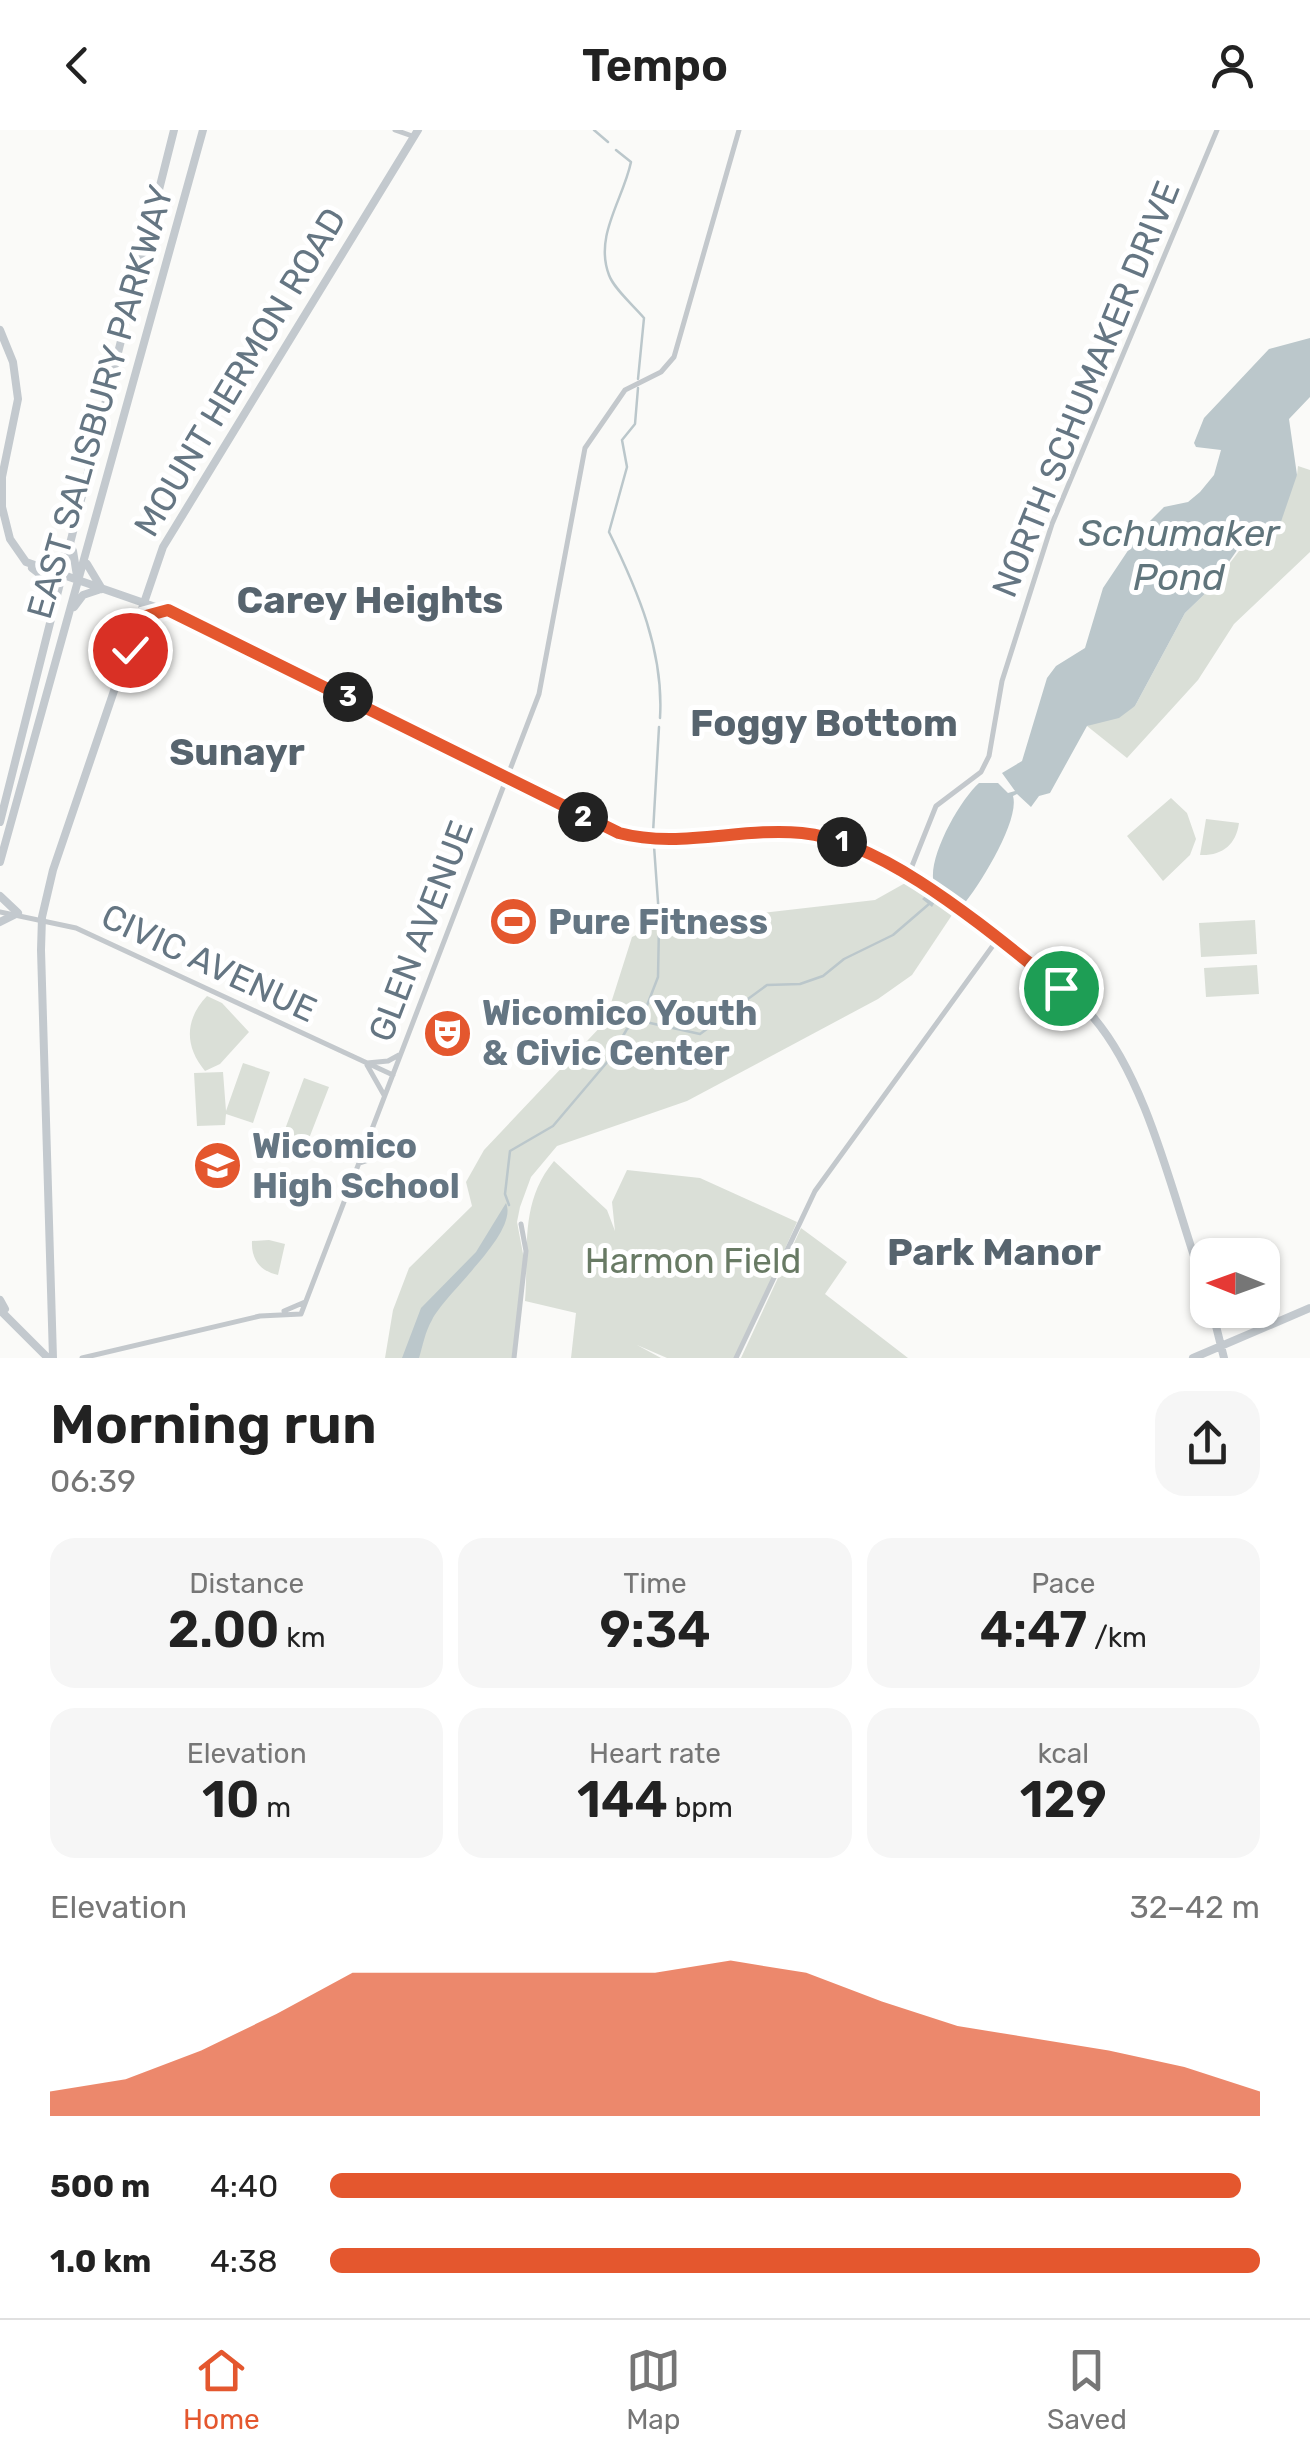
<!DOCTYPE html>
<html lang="en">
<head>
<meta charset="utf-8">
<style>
	body { margin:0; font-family:Rubik,sans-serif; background:#f6f6f6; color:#222; height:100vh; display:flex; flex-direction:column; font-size:38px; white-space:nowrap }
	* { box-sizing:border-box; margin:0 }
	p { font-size:32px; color:#767676 }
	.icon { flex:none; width:55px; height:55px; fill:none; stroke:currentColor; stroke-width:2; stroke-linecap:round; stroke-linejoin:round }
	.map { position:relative; height:1228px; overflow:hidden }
	.drawer { display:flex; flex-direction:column; background:#fff; flex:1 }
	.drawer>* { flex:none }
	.needle { width:65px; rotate:271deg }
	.tools { position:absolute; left:1190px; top:1108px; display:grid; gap:20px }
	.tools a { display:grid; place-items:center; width:90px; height:90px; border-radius:20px; background:#fff; box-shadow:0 2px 8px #0004; font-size:50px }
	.pin { position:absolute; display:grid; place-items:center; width:85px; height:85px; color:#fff; margin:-42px; border:5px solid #fff; border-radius:50%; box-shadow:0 2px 10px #0007 }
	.km { position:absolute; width:50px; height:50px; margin:-25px; border-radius:50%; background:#222; color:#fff; font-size:28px; line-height:50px; text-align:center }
	.round { display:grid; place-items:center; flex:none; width:105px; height:105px; border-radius:30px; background:#f6f6f6 }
	.summary { display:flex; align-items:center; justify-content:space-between; height:170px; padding:0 50px }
	h1 { font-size:55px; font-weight:600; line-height:75px }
	.figures { display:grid; grid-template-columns:repeat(3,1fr); gap:15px; height:170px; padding:10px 50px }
	.figures div { display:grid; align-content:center; border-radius:25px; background:#f6f6f6; text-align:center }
	.figures b { font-size:50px; font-weight:600 }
	.figures small { font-size:28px; font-weight:400 }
	.figures p { font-size:28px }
	.chart { height:280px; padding:20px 50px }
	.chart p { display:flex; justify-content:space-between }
	.chart svg { width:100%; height:180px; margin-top:10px; fill:#e4572e; opacity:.7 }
	ul { padding:0 50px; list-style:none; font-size:32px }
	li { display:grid; grid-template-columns:160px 120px 1fr; align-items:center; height:75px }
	li i { height:25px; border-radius:12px; background:#e4572e }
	header { display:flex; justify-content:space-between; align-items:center; height:130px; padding:0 50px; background:#fff; font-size:45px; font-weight:600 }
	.tabs { display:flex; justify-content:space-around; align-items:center; height:140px; border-top:2px solid #e0e0e0; background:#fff; font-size:28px; color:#767676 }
	.tabs a { display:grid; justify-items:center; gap:5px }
	.tabs .active { color:#e4572e }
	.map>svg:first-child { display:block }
</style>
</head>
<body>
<header><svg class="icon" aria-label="back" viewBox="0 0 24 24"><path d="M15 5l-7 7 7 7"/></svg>Tempo<svg class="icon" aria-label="person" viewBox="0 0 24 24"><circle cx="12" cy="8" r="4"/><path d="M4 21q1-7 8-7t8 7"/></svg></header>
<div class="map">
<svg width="1310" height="1228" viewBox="0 0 1310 1228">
	<rect width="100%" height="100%" fill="#fafaf8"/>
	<path fill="#dadfd7" d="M 1298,336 L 1310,340 L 1310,422 L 1234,494 L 1198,550 L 1127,628 L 1087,596 L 1135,576 L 1185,483 L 1210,459 L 1297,345 Z
		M 1171,668 L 1187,683 L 1196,709 L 1190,725 L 1163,751 L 1127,706 Z
		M 1206,689 L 1239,693 C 1236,715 1222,726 1200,725 Z
		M 907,752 L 952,785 L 912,845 L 878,869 L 687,971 L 557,1016 L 531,1047 L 520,1077 L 517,1092 L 524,1129 L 512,1228 L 385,1228 L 393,1180 L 409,1138 L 472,1076 L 466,1052 L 484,1020 L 605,892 L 632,807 L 657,795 L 875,770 Z
		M 1255,790 L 1257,824 L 1201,827 L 1199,793 Z
		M 1257,835 L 1259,864 L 1206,867 L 1204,838 Z
		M 207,866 L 222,873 L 249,902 L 220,934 L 205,941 C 184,916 185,889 207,866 Z
		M 243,933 L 270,942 L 253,993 L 226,984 L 225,995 L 197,996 L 194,943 L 223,942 L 226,981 Z
		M 304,948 L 329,957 L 308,1011 L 284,1002 Z
		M 554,1031 L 607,1080 L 615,1101 L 612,1072 L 627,1040 L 700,1048 L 797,1092 L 736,1228 L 667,1228 L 637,1215 L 661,1228 L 571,1228 L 576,1183 L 525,1171 C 529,1120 519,1073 554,1031 Z
		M 801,1098 L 847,1132 L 825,1164 L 908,1228 L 741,1228 Z
		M 269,1110 L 285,1114 L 278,1145 C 260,1141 251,1129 252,1111 Z"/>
	<path fill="#bbc7cb" d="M 1310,208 L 1310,267 L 1289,289 L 1297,345 L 1273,415 L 1240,416 L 1210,459 L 1185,483 L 1135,576 L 1119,588 L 1087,596 L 1050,663 L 1039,666 L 1031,677 L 1017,664 L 1013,666 C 1020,690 980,755 963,775 L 942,760 L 932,777 L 922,769 L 935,757 C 924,733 959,671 979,653 L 998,653 L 1008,663 L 1015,661 L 1002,643 L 1022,631 L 1047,548 L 1056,536 L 1085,518 L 1103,458 L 1143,398 L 1164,377 L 1188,372 L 1200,362 L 1214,345 L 1221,320 L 1196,317 L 1194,313 L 1204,288 L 1269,219 Z
		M 506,1073 C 519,1103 446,1162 432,1190 C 425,1202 423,1215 419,1228 L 402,1228 L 421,1178 L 476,1122 Z"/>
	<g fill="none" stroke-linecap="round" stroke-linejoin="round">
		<path stroke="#bbc7cb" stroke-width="2.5" d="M 594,0 L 608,12
			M 616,20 L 631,32 C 623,70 594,106 609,145 C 614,159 634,176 644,188 L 638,249
			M 638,258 L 635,294 L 622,310 L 627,337 L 609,402 C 638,461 664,522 660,588
			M 653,703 L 659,597
			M 654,716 L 659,786
			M 641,891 L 658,847 L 659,795
			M 509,1075 L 505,1064 L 510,1021 L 553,996 L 609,930 L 627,899 L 641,891 L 700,904 L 767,855 L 800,854 L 823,846 L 844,829 L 893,805 L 929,774"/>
		<path stroke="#c3c8cc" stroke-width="5" d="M 395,0 L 415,7
			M 908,746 L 936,676 L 981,642 L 989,626 L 1002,551 L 1052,394 L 1217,0
			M 0,782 L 76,798 L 393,945
			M 367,933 L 388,931 L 399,925
			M 367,935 L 384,965
			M 360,1033 L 381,1026
			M 284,1181 L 305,1172
			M 82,1228 L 260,1186 L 301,1184 L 539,564 L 585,318 L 625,260 L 661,242 L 674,227 L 739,0
			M 514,1228 L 526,1121 L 521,1094
			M 736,1228 L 815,1061 L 997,810"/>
		<path stroke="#c3c9ce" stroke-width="8" d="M 0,200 L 13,232 L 18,269 L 2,347 L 2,377 L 10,409 L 26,432 L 190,489 L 619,703 C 684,720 751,692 816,705 C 872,717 916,751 961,784 C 1005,816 1057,846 1093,887 C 1151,954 1176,1082 1208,1167
			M 73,421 L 78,452
			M 87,434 L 102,459
			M 39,436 L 55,435 L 65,424
			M 32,438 L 49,451 L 54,469
			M 74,477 L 83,465 L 98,460
			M 0,692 L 174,0
			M 0,732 L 203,0
			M 0,766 L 18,783 L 0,792
			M 0,1170 L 5,1179
			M 0,1180 L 48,1228
			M 1212,1180 L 1224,1228
			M 53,1228 L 41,820 L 42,787 L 53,740 L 163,417 L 418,0
			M 1193,1228 L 1310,1178"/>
	</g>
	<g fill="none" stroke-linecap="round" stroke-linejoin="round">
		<defs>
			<path id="route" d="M 130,520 L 142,487 L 168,480 L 619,703 C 679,719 741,697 802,703 C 887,711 994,806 1061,858"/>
		</defs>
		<use href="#route" stroke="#fff" stroke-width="20"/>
		<use href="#route" stroke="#e4572e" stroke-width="12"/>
	</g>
	<defs>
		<symbol id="stadium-disc" viewBox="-11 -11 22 22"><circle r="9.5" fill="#e4572e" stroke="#fff"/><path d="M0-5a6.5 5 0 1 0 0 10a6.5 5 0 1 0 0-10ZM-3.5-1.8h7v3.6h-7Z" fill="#fff"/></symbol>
		<symbol id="theatre-disc" viewBox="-11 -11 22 22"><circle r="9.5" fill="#e4572e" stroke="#fff"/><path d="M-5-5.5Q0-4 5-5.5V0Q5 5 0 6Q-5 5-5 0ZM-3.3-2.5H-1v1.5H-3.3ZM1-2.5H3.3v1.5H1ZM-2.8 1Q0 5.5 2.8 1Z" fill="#fff"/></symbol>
		<symbol id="school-disc" viewBox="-11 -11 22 22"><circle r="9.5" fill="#e4572e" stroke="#fff"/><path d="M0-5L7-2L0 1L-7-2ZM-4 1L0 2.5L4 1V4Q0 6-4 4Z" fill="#fff"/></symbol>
	</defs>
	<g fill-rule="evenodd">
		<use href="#stadium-disc" x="486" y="764" width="55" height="55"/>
		<use href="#theatre-disc" x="420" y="876" width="55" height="55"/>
		<use href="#school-disc" x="190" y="1008" width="55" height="55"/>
	</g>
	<g text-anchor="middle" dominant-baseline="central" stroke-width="10" stroke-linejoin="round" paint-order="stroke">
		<g font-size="35" fill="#657683" stroke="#fff">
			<text transform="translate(240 242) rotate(-59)">MOUNT HERMON ROAD</text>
			<text transform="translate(1086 259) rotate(-68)">NORTH SCHUMAKER DRIVE</text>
			<text transform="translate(100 272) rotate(-74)">EAST SALISBURY PARKWAY</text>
			<text transform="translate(421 801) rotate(-69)">GLEN AVENUE</text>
			<text transform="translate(209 833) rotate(25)">CIVIC AVENUE</text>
		</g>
		<g font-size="35" font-weight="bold" fill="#657683" stroke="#fff" text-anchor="start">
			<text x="548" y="792">Pure Fitness</text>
			<text x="482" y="883">Wicomico Youth<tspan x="482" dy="40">&amp; Civic Center</tspan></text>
			<text x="252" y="1016">Wicomico<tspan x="252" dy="40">High School</tspan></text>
		</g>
		<g font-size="35" fill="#687a64" stroke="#fff">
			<text x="693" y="1131">Harmon Field</text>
		</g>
		<g font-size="38" font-style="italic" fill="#60757c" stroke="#fff">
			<text x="1179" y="403">Schumaker<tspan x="1179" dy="44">Pond</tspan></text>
		</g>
		<g font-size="38" font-weight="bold" fill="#57646e" stroke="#fff">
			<text x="370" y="470">Carey Heights</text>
			<text x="824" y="593">Foggy Bottom</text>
			<text x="237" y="622">Sunayr</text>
			<text x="994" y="1122">Park Manor</text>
		</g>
	</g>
</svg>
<div class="tools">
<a><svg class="needle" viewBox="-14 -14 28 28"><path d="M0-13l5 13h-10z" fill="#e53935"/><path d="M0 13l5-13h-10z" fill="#767676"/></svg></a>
</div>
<div class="pin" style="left:1061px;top:858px;background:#1e9e55"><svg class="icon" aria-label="arrive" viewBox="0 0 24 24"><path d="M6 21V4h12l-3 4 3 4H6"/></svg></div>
<div class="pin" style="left:130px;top:520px;background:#d93025"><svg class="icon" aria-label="check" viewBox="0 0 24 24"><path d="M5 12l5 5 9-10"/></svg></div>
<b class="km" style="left:842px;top:712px">1</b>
<b class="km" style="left:583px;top:687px">2</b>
<b class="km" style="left:348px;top:567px">3</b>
</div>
<section class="drawer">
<div class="summary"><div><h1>Morning run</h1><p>06:39</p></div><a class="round"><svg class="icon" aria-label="share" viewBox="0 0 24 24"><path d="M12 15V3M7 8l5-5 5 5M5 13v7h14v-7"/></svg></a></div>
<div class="figures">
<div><p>Distance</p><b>2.00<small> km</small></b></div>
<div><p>Time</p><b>9:34</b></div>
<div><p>Pace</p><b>4:47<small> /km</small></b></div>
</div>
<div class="figures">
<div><p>Elevation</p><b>10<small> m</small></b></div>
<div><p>Heart rate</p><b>144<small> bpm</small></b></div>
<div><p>kcal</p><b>129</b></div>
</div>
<div class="chart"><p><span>Elevation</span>32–42 m</p>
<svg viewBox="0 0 160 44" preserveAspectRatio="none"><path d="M0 44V38L10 35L20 28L30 19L40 9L50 9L60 9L70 9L80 9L90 6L100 9L110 16L120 22L130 25L140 28L150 32L160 38V44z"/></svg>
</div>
<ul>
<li><b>500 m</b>4:40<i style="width:98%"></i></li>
<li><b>1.0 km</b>4:38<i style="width:100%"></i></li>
</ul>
</section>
<nav class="tabs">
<a class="active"><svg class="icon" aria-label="home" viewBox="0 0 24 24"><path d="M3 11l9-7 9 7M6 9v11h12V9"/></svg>Home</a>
<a><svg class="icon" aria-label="map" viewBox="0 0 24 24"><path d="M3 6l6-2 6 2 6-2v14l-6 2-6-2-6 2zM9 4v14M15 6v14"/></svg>Map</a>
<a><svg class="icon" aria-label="saved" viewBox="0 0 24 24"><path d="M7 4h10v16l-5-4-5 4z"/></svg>Saved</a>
</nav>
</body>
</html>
